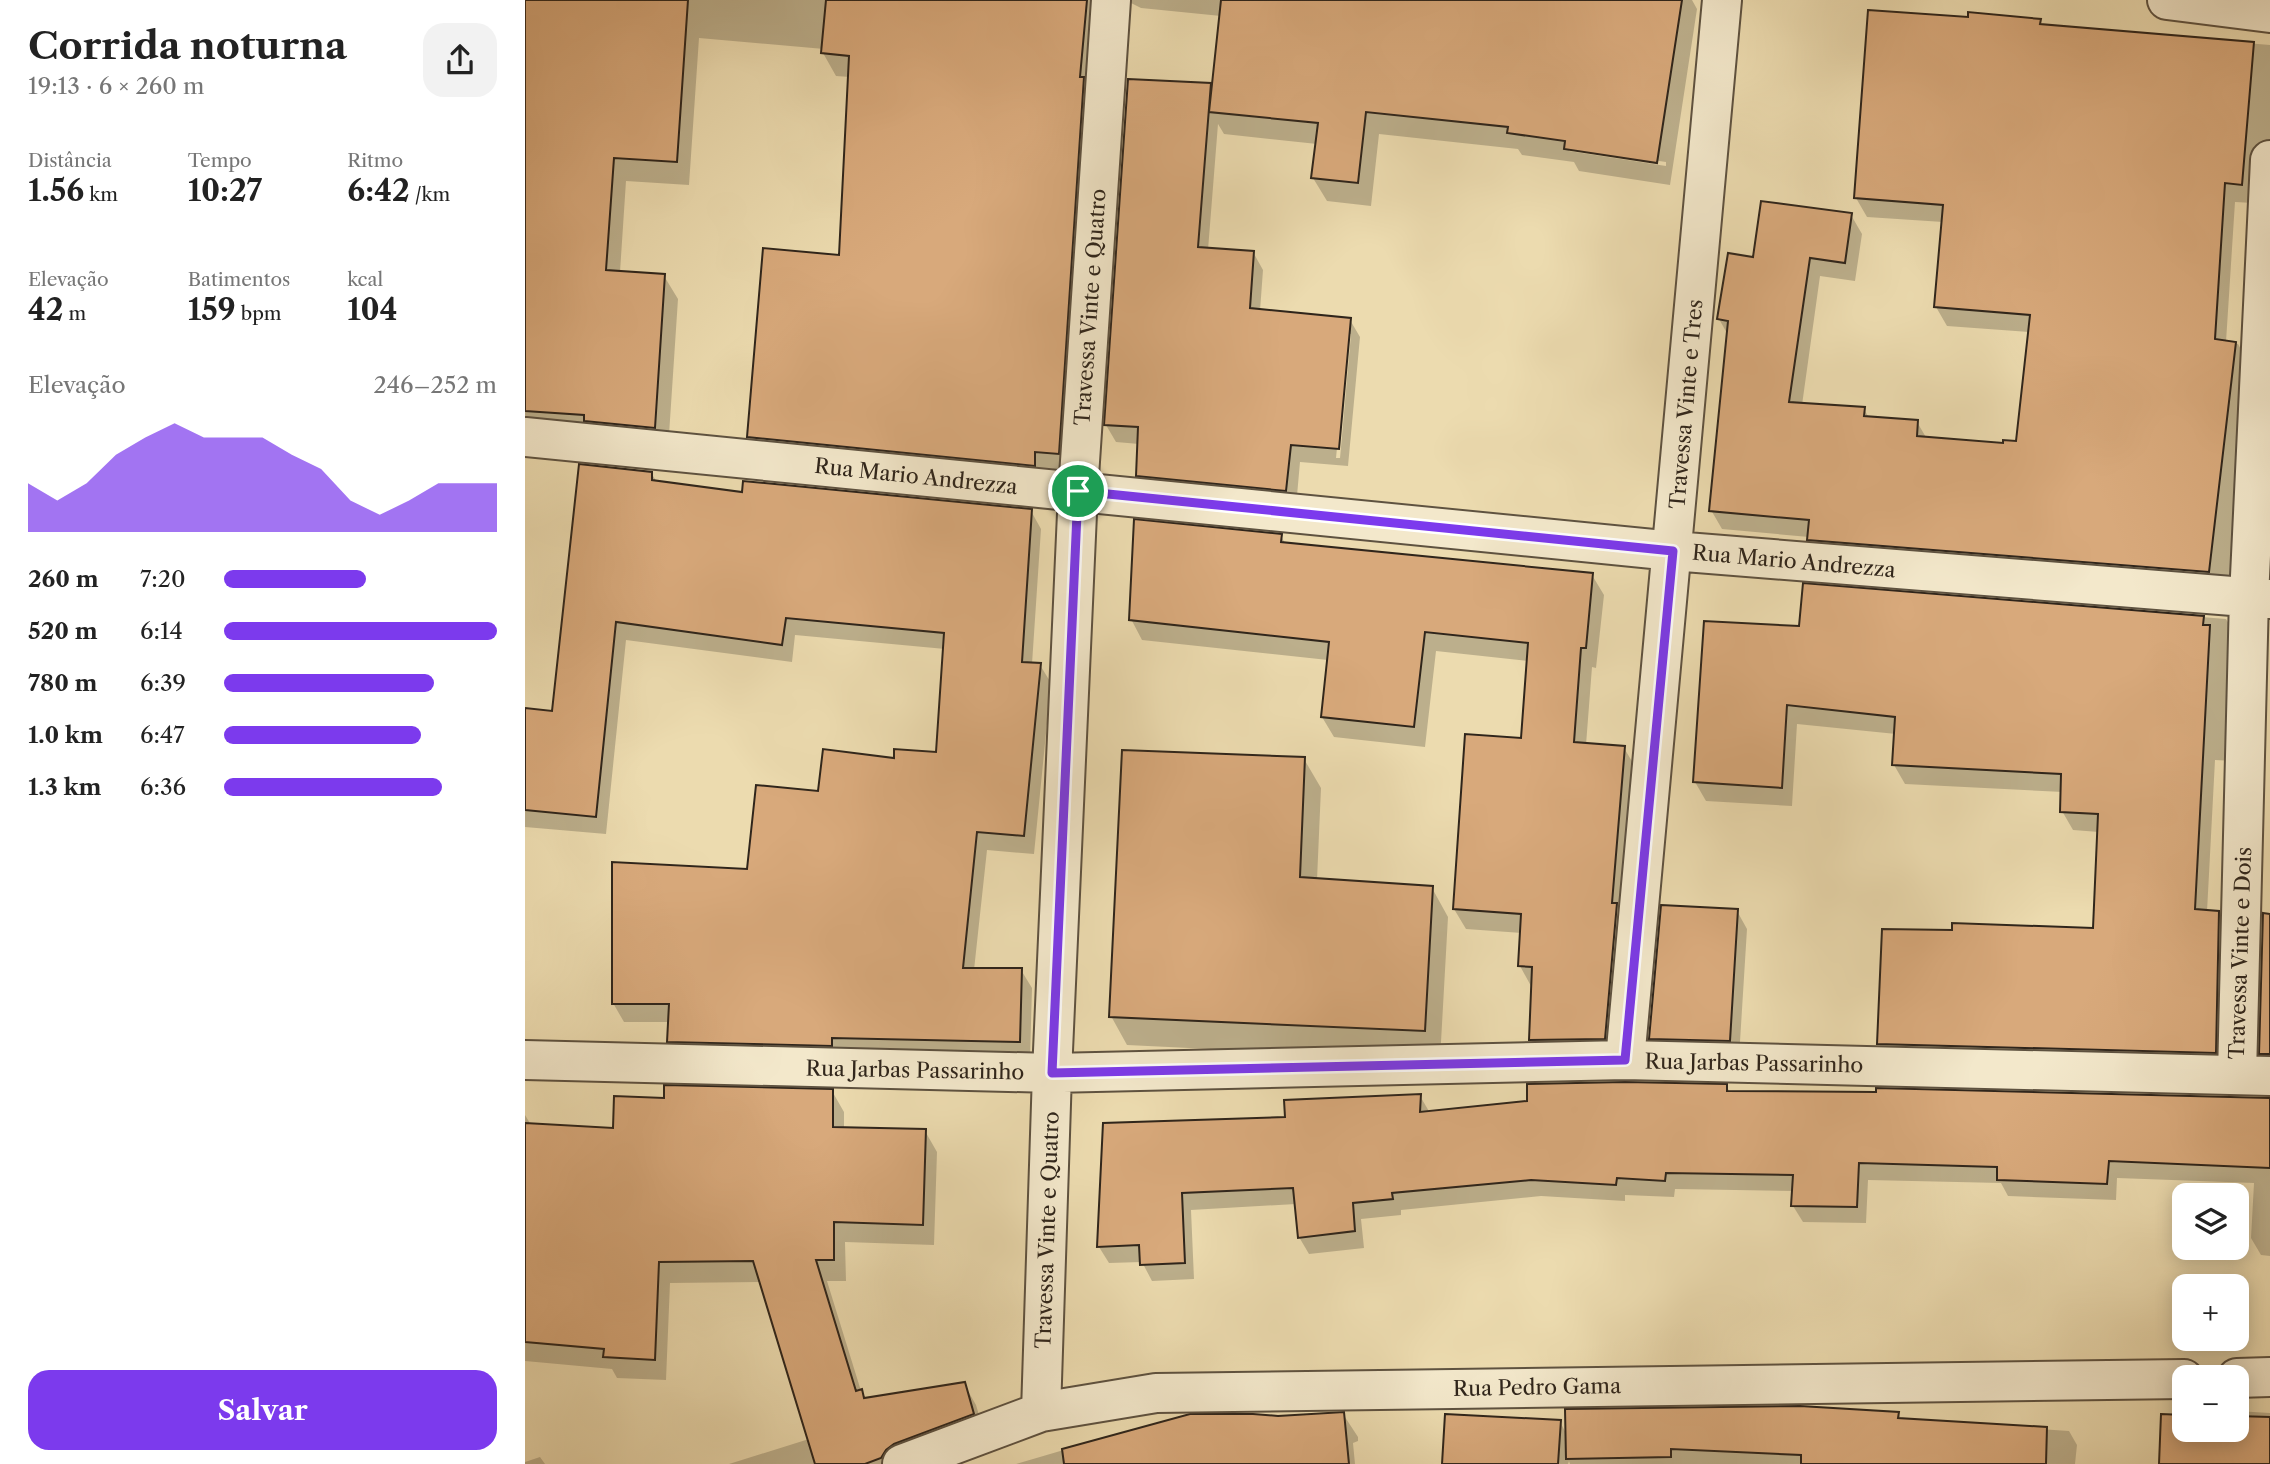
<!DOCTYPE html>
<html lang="pt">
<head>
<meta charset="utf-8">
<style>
	body { margin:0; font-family:"Libre Caslon Text",serif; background:#f2f2f2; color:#222; height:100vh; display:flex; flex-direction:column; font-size:26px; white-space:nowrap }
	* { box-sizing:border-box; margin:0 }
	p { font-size:23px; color:#767676 }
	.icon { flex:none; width:38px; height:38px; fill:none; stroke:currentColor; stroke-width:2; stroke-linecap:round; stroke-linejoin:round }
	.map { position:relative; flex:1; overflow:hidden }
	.details { display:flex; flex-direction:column; background:#fff; width:525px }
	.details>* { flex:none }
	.buttons { position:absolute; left:1647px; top:1183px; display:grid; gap:14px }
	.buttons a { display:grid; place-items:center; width:77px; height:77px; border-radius:14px; background:#fff; box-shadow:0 4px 18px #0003; font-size:35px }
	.pin { position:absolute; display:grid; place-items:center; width:60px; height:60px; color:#fff; margin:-30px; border:4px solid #fff; border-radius:50%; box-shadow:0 2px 7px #0007 }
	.round { display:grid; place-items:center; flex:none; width:74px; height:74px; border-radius:21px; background:#f2f2f2 }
	.summary { display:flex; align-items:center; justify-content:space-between; height:119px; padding:0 28px }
	h1 { font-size:38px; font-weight:700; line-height:52px }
	.figures { display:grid; grid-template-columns:repeat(3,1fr); gap:10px; height:119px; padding:7px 28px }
	.figures div { display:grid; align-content:center }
	.figures b { font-size:30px; font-weight:700 }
	.figures small { font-size:19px; font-weight:400 }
	.figures p { font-size:19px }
	.chart { height:196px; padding:14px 28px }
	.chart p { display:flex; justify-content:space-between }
	.chart svg { width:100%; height:126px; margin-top:7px; fill:#7c3aed; opacity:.7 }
	.primary-button { display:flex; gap:14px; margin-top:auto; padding:14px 28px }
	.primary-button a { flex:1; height:80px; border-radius:21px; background:#7c3aed; color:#fff; font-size:28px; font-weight:700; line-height:80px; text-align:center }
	ul { padding:0 28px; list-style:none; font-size:23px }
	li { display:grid; grid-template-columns:112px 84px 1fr; align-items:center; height:52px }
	li i { height:18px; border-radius:9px; background:#7c3aed }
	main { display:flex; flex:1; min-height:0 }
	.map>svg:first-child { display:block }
</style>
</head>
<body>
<main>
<section class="details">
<div class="summary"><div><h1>Corrida noturna</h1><p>19:13 · 6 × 260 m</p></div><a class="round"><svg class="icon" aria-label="share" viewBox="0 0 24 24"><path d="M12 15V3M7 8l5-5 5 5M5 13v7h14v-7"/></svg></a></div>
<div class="figures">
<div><p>Distância</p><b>1.56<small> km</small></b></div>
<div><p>Tempo</p><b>10:27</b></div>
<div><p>Ritmo</p><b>6:42<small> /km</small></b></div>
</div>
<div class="figures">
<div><p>Elevação</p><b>42<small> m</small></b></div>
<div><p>Batimentos</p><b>159<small> bpm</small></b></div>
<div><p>kcal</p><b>104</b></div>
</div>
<div class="chart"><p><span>Elevação</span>246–252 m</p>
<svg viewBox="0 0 160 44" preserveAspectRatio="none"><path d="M0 44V27L10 33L20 27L30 17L40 11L50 6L60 11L70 11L80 11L90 17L100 22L110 33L120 38L130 33L140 27L150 27L160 27V44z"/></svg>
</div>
<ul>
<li><b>260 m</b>7:20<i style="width:52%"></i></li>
<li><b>520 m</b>6:14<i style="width:100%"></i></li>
<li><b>780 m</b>6:39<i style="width:77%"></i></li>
<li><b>1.0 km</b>6:47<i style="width:72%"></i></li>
<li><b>1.3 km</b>6:36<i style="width:80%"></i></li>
</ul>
<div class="primary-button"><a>Salvar</a></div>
</section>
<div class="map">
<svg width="1745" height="1464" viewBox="0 0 1745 1464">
	<rect width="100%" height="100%" fill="#ecdbaf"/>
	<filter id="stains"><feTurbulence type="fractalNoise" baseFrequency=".00286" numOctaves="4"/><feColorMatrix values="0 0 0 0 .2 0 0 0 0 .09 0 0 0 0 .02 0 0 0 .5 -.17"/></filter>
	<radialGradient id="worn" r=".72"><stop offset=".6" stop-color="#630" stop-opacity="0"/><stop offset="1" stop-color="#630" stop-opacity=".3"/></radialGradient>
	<path fill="#0003" fill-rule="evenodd" d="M 0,0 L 1167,0 L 1172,9 L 1145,185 L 1054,171 L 1049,162 L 997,155 L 993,149 L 854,134 L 846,206 L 802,201 L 788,178 L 792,144 L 699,134 L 693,124 L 683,250 L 728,252 L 738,270 L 735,311 L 825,320 L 835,337 L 823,466 L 775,462 L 771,507 L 623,493 L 613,475 L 614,444 L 591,442 L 581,425 L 685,85 L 688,91 L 696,16 L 616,8 L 602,1 L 546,477 L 237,460 L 224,437 L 316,257 L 325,77 L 311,76 L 298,53 L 299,49 L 174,38 L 164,185 L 101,181 L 95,272 L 139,276 L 153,299 L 143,450 L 0,433 ZM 1044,148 L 1141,162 L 1141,166 L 1044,151 ZM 823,334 L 826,334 L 815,458 L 811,458 Z
		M 1515,21 L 1518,26 L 1745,45 L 1745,147 L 1732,145 L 1728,203 L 1710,202 L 1701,342 L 1713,344 L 1724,363 L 1713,592 L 1295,559 L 1284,537 L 1197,529 L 1186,510 L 1203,335 L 1194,319 L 1230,259 L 1326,215 L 1337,234 L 1330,281 L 1295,276 L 1277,405 L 1339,409 L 1344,418 L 1392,422 L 1402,439 L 1479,445 L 1492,443 L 1504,332 L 1422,326 L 1411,307 L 1418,222 L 1342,217 L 1331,198 Z
		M 126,473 L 132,482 L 219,494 L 506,511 L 516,529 L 507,664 L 515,665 L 526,683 L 509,854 L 462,850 L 449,970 L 496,970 L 507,988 L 505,1059 L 154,1060 L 144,1041 L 145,1022 L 99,1022 L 88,1003 L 224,871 L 295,792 L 370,760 L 413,754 L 420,649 L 270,635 L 267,662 L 101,640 L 81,834 L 0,827 L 0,710 L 28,713 Z
		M 756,536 L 761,545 L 1067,575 L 1079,595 L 1071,668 L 1067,667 L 1061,745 L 1099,748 L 1111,768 L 1091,1058 L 1017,1060 L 1006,1040 L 1006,986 L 995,966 L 997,933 L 941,929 L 929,909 L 998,740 L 1004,661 L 911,651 L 900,747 L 809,737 L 797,717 L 803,660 L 617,640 L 606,619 Z
		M 1280,585 L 1701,619 L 1712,638 L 1709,761 L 1690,760 L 1682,912 L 1693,912 L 1704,932 L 1701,1072 L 1365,1063 L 1354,1044 L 1570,930 L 1574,832 L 1548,830 L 1537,811 L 1538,792 L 1380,784 L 1369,765 L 1371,734 L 1272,724 L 1267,806 L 1181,801 L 1170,782 L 1276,628 Z
		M 779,759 L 796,788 L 792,880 L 907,888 L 923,917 L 915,1060 L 602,1045 L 586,1016 Z
		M 1212,911 L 1222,929 L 1214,1058 L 1136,1056 L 1126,1038 Z
		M 1201,1086 L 1205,1092 L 1745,1100 L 1745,1256 L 1736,1255 L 1726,1238 L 1729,1183 L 1592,1178 L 1591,1200 L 1483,1196 L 1476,1183 L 1343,1180 L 1341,1223 L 1278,1222 L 1268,1206 L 1269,1191 L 1150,1189 L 1149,1197 L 1100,1195 L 1100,1201 L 1016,1196 L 876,1210 L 876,1215 L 836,1219 L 839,1248 L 784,1254 L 774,1237 L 771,1204 L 666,1210 L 669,1279 L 627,1281 L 617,1262 L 584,1263 L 574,1247 L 762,1118 L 895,1096 L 905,1113 Z
		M 307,1091 L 319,1112 L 319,1129 L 400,1131 L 412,1152 L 409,1245 L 320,1242 L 321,1281 L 302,1281 L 336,1391 L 341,1399 L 439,1384 L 451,1405 L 460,1435 L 382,1464 L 204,1464 L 284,1439 L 236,1282 L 145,1283 L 141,1380 L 92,1378 L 87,1369 L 0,1361 L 0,1115 L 6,1125 L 90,1130 Z
		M 1712,1411 L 1745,1413 L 1745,1464 L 1636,1464 L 1659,1417 L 1659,1430 L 1712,1430 Z
		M 1373,1413 L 1377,1420 L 1544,1431 L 1552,1445 L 1550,1464 L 1045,1464 L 1044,1461 L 1043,1464 L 920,1464 L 1035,1422 L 1042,1435 Z
		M 818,1414 L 833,1437 L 833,1441 L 828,1443 L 830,1464 L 491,1464 L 583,1437 L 757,1418 Z
		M 15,1457 L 20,1464 L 0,1464 L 0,1462 Z"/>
	<path fill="#d8a97b" stroke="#2f251b" stroke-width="2" d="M 0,0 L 163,0 L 152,162 L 89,158 L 81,270 L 140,274 L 130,428 L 59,421 L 59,415 L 0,411 Z
		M 301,0 L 562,0 L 555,77 L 559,77 L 534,454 L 510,452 L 510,466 L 222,437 L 238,248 L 314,255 L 324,56 L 296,53 Z
		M 696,0 L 1157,0 L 1132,163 L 1039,149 L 1040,141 L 982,133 L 983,127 L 841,112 L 833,183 L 786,178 L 793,123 L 684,112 Z
		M 1343,10 L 1443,17 L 1443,12 L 1516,19 L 1515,24 L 1729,42 L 1717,185 L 1700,183 L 1690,339 L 1711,342 L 1684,572 L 1282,540 L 1284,520 L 1184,511 L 1203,321 L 1192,319 L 1203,253 L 1228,257 L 1236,201 L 1327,213 L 1320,263 L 1285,258 L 1264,402 L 1340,407 L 1339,416 L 1393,420 L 1392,436 L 1478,443 L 1478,440 L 1491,441 L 1505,315 L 1409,307 L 1418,205 L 1329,198 Z
		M 603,79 L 686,83 L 673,247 L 729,251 L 725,308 L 826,318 L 814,449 L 766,445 L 761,491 L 611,476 L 613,427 L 579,425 Z
		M 54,464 L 127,472 L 127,480 L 217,492 L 218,481 L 507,509 L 497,662 L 516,663 L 499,836 L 452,832 L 438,968 L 497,968 L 495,1042 L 307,1038 L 307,1046 L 142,1042 L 144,1004 L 87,1004 L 87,862 L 222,869 L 231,785 L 293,791 L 298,749 L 369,758 L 369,749 L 411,752 L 419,633 L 261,618 L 257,645 L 91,622 L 71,817 L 0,810 L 0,708 L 27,711 Z
		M 609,519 L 757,534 L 756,542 L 1068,573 L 1061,648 L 1056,648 L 1049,742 L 1100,746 L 1087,903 L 1092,903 L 1080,1039 L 1004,1040 L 1007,967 L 993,966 L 996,914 L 928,909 L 940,734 L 996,738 L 1003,643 L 900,632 L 889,727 L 796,717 L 804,642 L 604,620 Z
		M 1278,583 L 1679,616 L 1678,625 L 1685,625 L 1670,909 L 1694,911 L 1691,1053 L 1352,1044 L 1357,929 L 1427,930 L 1427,923 L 1568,928 L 1573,814 L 1535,812 L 1536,774 L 1367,765 L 1370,717 L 1262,705 L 1257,788 L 1168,782 L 1179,621 L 1274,626 Z
		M 597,750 L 780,757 L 775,877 L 908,886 L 900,1031 L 584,1017 Z
		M 1136,905 L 1213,909 L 1205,1041 L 1124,1039 Z
		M 1738,913 L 1745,914 L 1745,1054 L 1734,1054 Z
		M 1100,1082 L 1202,1084 L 1202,1091 L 1351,1092 L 1351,1088 L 1745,1098 L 1745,1168 L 1584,1161 L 1582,1184 L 1472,1180 L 1472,1167 L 1334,1163 L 1332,1207 L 1266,1206 L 1268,1175 L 1141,1173 L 1140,1181 L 1092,1178 L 1091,1185 L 1006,1180 L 867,1193 L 868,1199 L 828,1203 L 830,1231 L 773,1238 L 768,1188 L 657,1193 L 660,1263 L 615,1265 L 614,1245 L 572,1247 L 578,1123 L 760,1117 L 759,1100 L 896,1094 L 895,1112 L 1002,1101 L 1002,1084 Z
		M 139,1085 L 308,1089 L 308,1127 L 401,1129 L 398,1225 L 309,1222 L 309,1260 L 291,1260 L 331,1391 L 337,1389 L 339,1398 L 440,1382 L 449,1414 L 369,1444 L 361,1450 L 356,1458 L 340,1464 L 290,1464 L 228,1261 L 134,1262 L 130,1360 L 78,1357 L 79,1349 L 0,1342 L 0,1123 L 88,1128 L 89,1096 L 139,1098 Z
		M 1275,1406 L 1374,1412 L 1373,1418 L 1522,1427 L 1521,1464 L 1276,1464 L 1276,1455 L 1146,1449 L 1146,1457 L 1041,1459 L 1040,1409 Z
		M 819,1412 L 824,1464 L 539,1464 L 537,1449 L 665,1414 L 728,1414 L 753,1416 Z
		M 920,1414 L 1036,1420 L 1033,1464 L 917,1464 Z
		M 1636,1414 L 1659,1415 L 1659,1430 L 1712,1430 L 1712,1416 L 1745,1417 L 1745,1464 L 1634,1464 Z"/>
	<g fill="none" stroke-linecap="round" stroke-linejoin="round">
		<defs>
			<path id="minor" d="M 1642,0 L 1745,13
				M 0,437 L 1148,551 L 1745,599
				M 0,1060 L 527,1073 L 1100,1060 L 1745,1076
				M 1100,1060 L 1197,0
				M 1712,1075 L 1724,597 L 1745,160
				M 1712,1378 L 1745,1377
				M 516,1412 L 527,1073 L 553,491 L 586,0
				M 377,1464 L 516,1412 L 631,1393 L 1659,1379"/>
		</defs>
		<use href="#minor" stroke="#5e5240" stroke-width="42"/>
		<use href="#minor" stroke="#f3e8cb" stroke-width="38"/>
	</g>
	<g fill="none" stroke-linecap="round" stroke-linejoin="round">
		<defs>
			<path id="route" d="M 553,491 L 1148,551 L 1100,1060 L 527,1073 Z"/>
		</defs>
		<use href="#route" stroke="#fff" stroke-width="14"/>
		<use href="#route" stroke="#7c3aed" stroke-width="9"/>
	</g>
	<g text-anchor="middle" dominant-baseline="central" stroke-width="6" stroke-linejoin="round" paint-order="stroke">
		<g font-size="21" fill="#2f251b" stroke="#f3e8cb">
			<text transform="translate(565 307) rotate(-86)">Travessa Vinte e Quatro</text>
			<text transform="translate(1161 404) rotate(-85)">Travessa Vinte e Tres</text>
			<text transform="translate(391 476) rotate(6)">Rua Mario Andrezza</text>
			<text transform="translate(1269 561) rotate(5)">Rua Mario Andrezza</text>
			<text transform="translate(1715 953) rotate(-88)">Travessa Vinte e Dois</text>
			<text transform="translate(1229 1063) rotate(1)">Rua Jarbas Passarinho</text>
			<text transform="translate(390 1070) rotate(1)">Rua Jarbas Passarinho</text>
			<text transform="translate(522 1230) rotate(-88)">Travessa Vinte e Quatro</text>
			<text transform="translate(1012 1387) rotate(-1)">Rua Pedro Gama</text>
		</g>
	</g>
	<rect width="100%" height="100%" filter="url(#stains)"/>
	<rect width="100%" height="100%" fill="url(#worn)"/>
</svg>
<div class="buttons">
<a><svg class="icon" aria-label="layers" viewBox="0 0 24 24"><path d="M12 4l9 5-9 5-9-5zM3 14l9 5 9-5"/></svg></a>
<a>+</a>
<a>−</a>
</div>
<div class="pin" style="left:553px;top:491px;background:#1e9e55"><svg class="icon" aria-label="arrive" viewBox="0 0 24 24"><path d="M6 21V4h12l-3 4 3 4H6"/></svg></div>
</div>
</main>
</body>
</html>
